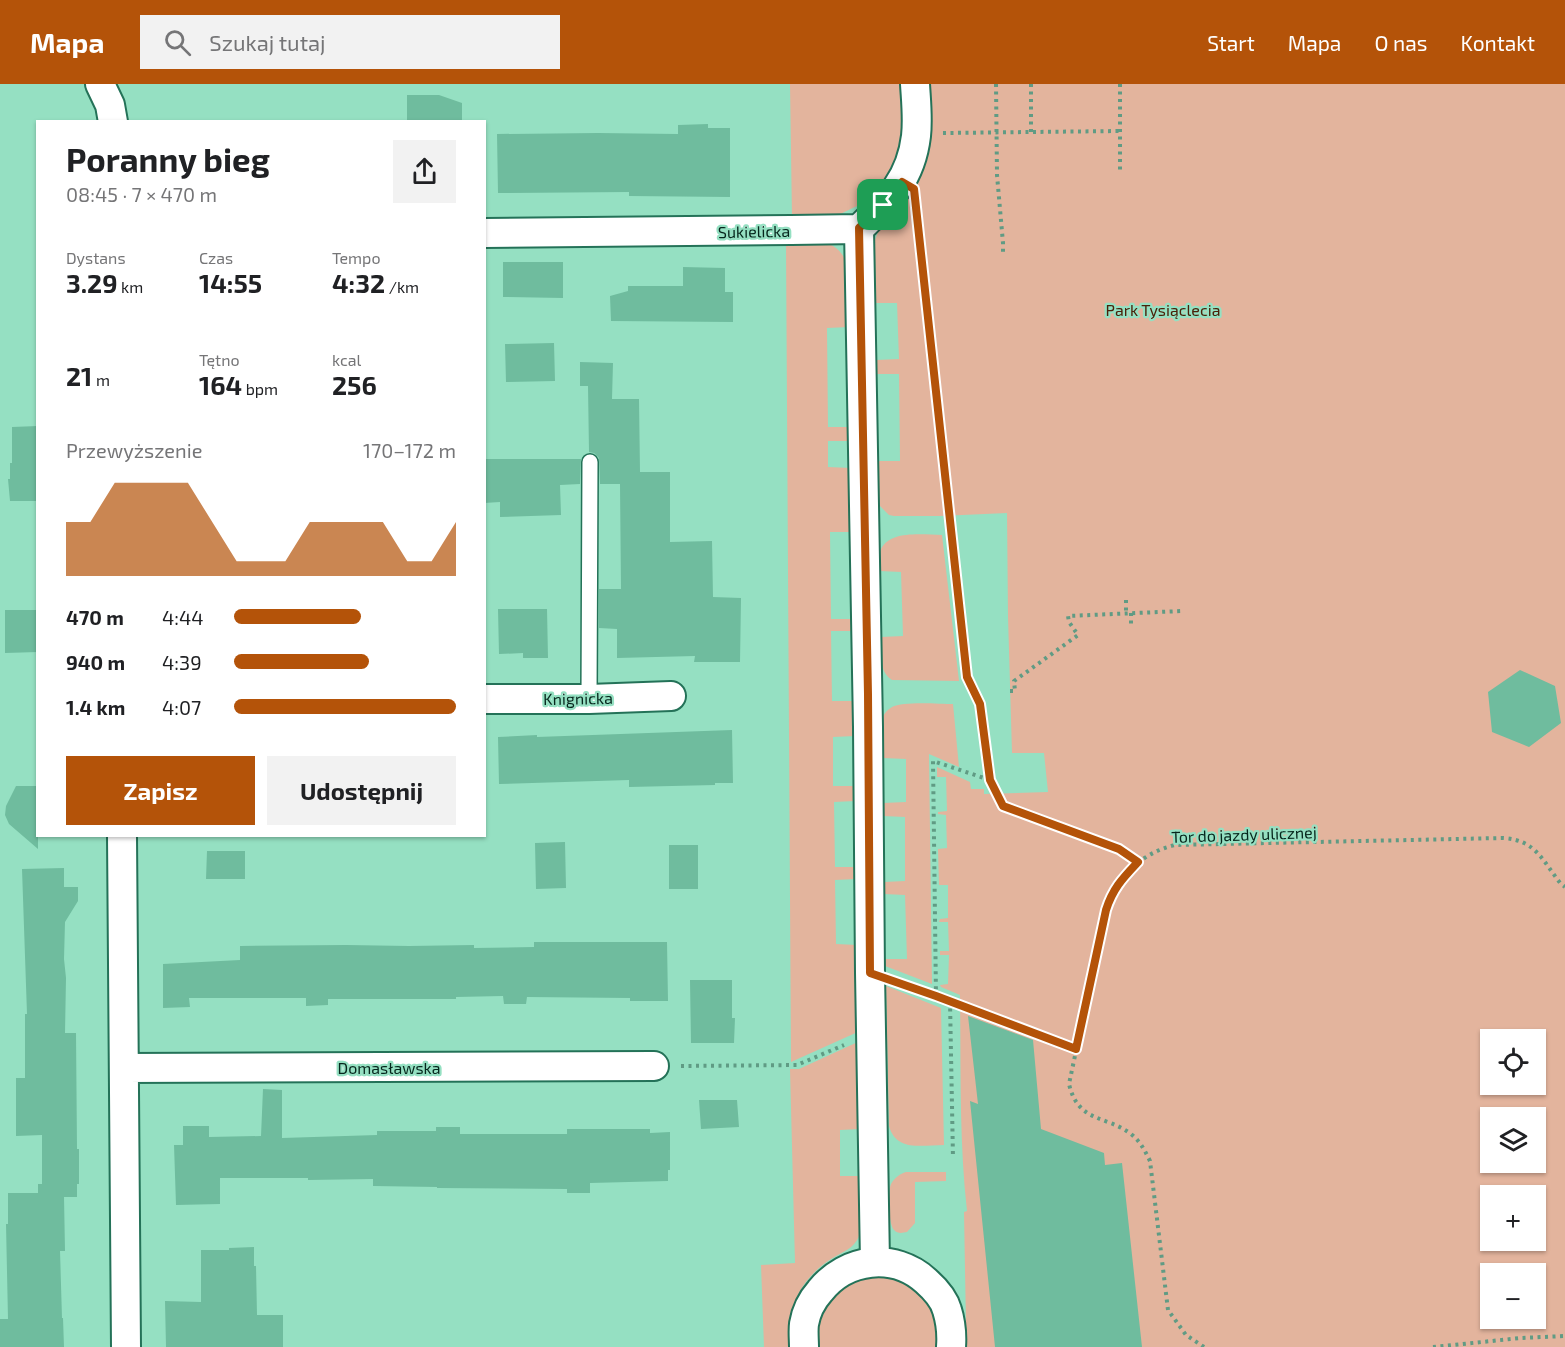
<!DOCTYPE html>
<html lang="pl">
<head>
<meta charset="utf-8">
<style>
	body { margin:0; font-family:"Exo 2",sans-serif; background:#f2f2f2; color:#202124; height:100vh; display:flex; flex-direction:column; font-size:22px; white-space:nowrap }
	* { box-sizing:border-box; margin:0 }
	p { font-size:20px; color:#757577 }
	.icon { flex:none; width:33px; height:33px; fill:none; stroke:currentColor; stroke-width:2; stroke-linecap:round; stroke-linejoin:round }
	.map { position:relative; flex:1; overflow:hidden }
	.side { position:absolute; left:36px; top:36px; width:450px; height:717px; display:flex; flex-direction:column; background:#fff; border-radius:0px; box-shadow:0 2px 4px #0004 }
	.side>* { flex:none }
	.buttons { position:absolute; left:1480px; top:945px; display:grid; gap:12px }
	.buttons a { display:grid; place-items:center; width:66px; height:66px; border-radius:0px; background:#fff; box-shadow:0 2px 4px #0004; font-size:30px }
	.pin { position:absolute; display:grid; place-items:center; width:51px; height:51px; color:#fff; margin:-26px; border-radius:12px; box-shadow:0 3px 9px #0006 }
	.round { display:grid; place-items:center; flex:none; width:63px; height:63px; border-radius:0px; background:#f2f2f2 }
	.overview { display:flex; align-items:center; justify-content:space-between; height:102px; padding:0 30px }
	h1 { font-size:33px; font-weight:700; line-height:45px }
	.stats { display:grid; grid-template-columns:repeat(3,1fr); gap:9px; height:102px; padding:6px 30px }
	.stats div { display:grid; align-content:center }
	.stats b { font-size:26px; font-weight:700 }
	.stats small { font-size:16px; font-weight:400 }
	.stats p { font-size:16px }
	.chart { height:168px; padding:12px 30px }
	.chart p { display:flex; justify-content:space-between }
	.chart svg { width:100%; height:108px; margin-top:6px; fill:#b45309; opacity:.7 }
	.action { display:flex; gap:12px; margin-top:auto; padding:12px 30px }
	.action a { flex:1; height:69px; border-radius:0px; background:#b45309; color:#fff; font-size:24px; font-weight:700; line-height:69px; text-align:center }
	.action a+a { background:#f2f2f2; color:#202124 }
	ul { padding:0 30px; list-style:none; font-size:20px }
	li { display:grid; grid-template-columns:96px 72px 1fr; align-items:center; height:45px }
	li i { height:15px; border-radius:8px; background:#b45309 }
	header { display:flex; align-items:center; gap:36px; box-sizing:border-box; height:84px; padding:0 30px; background:#b45309; color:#fff }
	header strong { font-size:28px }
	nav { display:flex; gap:33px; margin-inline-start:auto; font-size:21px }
	.search { width:420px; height:54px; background:#f2f2f2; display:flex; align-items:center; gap:15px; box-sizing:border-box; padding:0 21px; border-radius:0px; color:#757577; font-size:22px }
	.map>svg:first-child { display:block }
</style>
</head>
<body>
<header>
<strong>Mapa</strong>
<div class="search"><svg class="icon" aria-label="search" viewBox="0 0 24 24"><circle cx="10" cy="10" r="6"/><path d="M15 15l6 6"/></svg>Szukaj tutaj</div>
<nav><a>Start</a><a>Mapa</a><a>O nas</a><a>Kontakt</a></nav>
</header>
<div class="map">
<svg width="1565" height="1263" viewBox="0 0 1565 1263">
	<rect width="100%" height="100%" fill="#95e0c2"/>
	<path fill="#e3b49d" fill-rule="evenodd" d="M 790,0 L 903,0 L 906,45 L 896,80 L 886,95 L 872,112 L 857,122 L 834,133 L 792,135 Z
		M 925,0 L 1565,0 L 1565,1263 L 965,1263 L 966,1242 L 964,1128 L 967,1127 C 959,1055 961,983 960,911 L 941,903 L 940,901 L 948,900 L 949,871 L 940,871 L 940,867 L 949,867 L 948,838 L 939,838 L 940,835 L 948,834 L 948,801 L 939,801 L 938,765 L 947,764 L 946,731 L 938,730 L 938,728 L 947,727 L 946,693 L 937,693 L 937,683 L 970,698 L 971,705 L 984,705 L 984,710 L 1048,708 L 1044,669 L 1012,669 L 1008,532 L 1007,429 L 940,432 L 894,432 L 889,431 L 880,422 L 878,417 L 877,377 L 900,377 L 899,290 L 876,290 L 876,276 L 899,275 L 897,219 L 875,219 L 875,156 L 882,137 ZM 1491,956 L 1536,956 L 1536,1000 L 1491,1000 ZM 1491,1034 L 1536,1034 L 1536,1078 L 1491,1078 ZM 1491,1112 L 1536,1112 L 1536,1156 L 1491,1156 ZM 1491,1190 L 1536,1190 L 1536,1234 L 1491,1234 Z
		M 824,158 C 837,162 844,170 848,183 L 849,243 L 827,244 L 828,343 L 851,343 L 851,357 L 828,357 L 828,383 L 851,384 L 852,448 L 830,448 L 831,535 L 853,535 L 853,547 L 831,547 L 832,617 L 854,617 L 855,652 L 833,653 L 833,702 L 855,702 L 855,717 L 834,718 L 835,783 L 856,783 L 856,795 L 835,796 L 836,860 L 857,861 L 860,947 L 791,978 L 786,159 Z
		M 942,451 L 959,597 L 892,596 C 878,587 881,568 881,553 L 903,552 L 901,488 L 880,487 C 880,481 878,474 880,468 C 887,445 924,451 942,451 Z
		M 953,620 L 959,683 L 929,670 L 932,900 L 885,882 L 885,875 L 907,875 L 905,811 L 884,810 L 884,798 L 905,797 L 905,733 L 883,732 L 883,719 L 906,718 L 906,675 L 883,674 L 882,634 C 885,629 887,626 892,623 C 903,617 939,620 953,620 Z
		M 886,902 L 941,924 L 944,1061 C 922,1061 896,1068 889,1042 Z
		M 860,957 L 861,1045 L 840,1046 L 840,1092 L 862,1092 C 861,1104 863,1143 859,1152 C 854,1165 842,1168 831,1175 C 799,1196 786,1226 789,1263 L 764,1263 L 761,1181 L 795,1179 L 790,985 L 799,985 Z
		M 906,1088 L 946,1088 L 946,1097 L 915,1098 L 915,1139 L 907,1148 C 902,1149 898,1150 894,1146 C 888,1140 888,1106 891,1100 C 895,1093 900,1090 906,1088 Z
		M 865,1190 L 905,1194 L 932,1222 L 938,1241 L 938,1263 L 817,1263 C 816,1245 817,1223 832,1209 C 840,1202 856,1195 865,1190 Z"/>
	<path fill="#6fbc9e" d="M 407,11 L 439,11 L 462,19 L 462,38 L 407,38 Z
		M 708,40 L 708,44 L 730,44 L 730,113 L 629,112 L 629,108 L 498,109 L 497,50 L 598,49 L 678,50 L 678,41 Z
		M 503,178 L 563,178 L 563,214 L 503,213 Z
		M 683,183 L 725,184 L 725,208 L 733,208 L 733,238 L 611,237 L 610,212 L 628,207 L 628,202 L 683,202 Z
		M 554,259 L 555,297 L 506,298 L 505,260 Z
		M 580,278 L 613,279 L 612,315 L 639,315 L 640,388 L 670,388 L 670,458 L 712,457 L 713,513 L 741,514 L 740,578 L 694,578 L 695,572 L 617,574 L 617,545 L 599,544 L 599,505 L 621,505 L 620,400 L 600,400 L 599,374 L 594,369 L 589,368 L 588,302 L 580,302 Z
		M 38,342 L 38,417 L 10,417 L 8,395 L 10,395 L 10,379 L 12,379 L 12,343 Z
		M 484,375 L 581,375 L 580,400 L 560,401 L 561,431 L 500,433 L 500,418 L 484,419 Z
		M 498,525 L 547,525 L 548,574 L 523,574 L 523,569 L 499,570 Z
		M 5,526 L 38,526 L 38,568 L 5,569 Z
		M 1520,586 L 1555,602 L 1561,639 L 1529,663 L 1492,648 L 1488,608 Z
		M 732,646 L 733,699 L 715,699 L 715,701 L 629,703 L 629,696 L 499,700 L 498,653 L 537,651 L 537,653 Z
		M 16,702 L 38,702 L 38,765 L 9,740 L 5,731 L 6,722 Z
		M 565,758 L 566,804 L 536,805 L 535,759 Z
		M 669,761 L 698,761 L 698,805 L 669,805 Z
		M 207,767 L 245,767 L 245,795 L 206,795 Z
		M 64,784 L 64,803 L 78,803 L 78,817 L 65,838 L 64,875 L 66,894 L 65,949 L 76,949 L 77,1065 L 79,1065 L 79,1100 L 77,1100 L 77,1113 L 64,1113 L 65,1167 L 60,1167 L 62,1234 L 63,1234 L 64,1263 L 0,1263 L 0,1235 L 8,1235 L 6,1140 L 8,1140 L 8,1109 L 38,1109 L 38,1100 L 42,1100 L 42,1051 L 16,1052 L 16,994 L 25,994 L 25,930 L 27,930 L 22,785 Z
		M 534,858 L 667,858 L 668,917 L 630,917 L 630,914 L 527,913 L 526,920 L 504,920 L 503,912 L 456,913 L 456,915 L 328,915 L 328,921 L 306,922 L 306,914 L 189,914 L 190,923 L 163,924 L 163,880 L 240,876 L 240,862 L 346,861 L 409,862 L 474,861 L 474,864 L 534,863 Z
		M 690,896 L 732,896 L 732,934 L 735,934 L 734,959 L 691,959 Z
		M 968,932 L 1033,956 L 1041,1045 L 1104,1069 L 1105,1081 L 1122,1079 L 1142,1263 L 995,1263 L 970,1017 L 978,1020 Z
		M 263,1005 L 282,1006 L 282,1054 L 377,1051 L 377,1047 L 436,1047 L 436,1043 L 460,1043 L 460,1050 L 567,1050 L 567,1045 L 650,1045 L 650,1049 L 670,1048 L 670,1086 L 668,1086 L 668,1097 L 590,1099 L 590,1109 L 567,1109 L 567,1105 L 437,1104 L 437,1103 L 373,1102 L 373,1095 L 308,1096 L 308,1094 L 220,1094 L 220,1120 L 176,1121 L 174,1061 L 183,1061 L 183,1042 L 209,1042 L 209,1053 L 261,1052 Z
		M 699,1016 L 737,1016 L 739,1043 L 701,1045 Z
		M 254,1163 L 254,1182 L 256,1182 L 257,1231 L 283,1231 L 283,1263 L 166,1263 L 165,1217 L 201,1218 L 201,1166 L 229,1166 L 229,1164 Z"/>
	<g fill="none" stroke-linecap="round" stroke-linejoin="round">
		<defs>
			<path id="lane" d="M 589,615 L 590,378"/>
			<path id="street" d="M 100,0 L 110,21 L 113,38
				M 859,145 L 868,643 L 870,889 L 875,1178
				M 484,149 L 791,146 L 859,145 C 889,116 911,95 916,52 C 918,35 916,17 915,0
				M 484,615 L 589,615 L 671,612
				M 122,752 L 126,1263
				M 124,984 L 654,982
				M 804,1263 C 804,1256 803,1247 804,1240 C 806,1228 812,1216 820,1207 C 846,1174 894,1168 926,1197 C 935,1205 944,1215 947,1226 C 951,1239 952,1250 951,1263"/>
		</defs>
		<use href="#lane" stroke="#247258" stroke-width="18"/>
		<use href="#street" stroke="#247258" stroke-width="32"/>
		<path stroke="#609b84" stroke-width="4" stroke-dasharray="3 4.5" stroke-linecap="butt" d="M 996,0 L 997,91 L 1003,159 L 1003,171
			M 1031,0 L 1031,48
			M 1120,0 L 1120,88
			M 943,49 L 1120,47
			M 916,125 L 967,593 L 979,620 L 990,696 L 933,677 L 936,912
			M 1126,516 L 1126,529
			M 1131,529 L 1131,544
			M 1010,607 L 1015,607 L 1014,597 L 1078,551 L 1069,538 L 1068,532 L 1182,527
			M 990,696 L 1003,722 L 1119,765 L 1138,778
			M 897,898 L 936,912 L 1076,965
			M 950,917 L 953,1074
			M 681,982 L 797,981 L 844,961
			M 1204,1263 L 1186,1251 L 1168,1226 L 1150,1077 C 1145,1067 1141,1058 1131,1050 C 1106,1031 1078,1039 1069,1000 L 1106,826 C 1117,793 1141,769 1175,761 L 1503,754 C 1536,756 1542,776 1561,800 L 1565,803
			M 1433,1263 L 1521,1254 L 1565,1252"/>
		<use href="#lane" stroke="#fff" stroke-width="15"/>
		<use href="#street" stroke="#fff" stroke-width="28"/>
	</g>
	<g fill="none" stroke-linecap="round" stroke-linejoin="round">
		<defs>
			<path id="route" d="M 902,98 L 914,105 L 967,593 L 980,620 L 990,696 L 1003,722 L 1119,765 L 1138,778 C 1123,794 1113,804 1106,826 L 1076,965 L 936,912 L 870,889 L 868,610 L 859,144 L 883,121 Z"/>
		</defs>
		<use href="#route" stroke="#fff" stroke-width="12"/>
		<use href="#route" stroke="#b45309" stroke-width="8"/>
	</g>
	<g text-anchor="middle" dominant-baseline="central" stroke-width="4.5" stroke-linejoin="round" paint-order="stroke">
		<g font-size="16" fill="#06261c" stroke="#95e0c2">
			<text transform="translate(754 147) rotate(-1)">Sukielicka</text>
			<text transform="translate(578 614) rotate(-1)">Knignicka</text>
			<text transform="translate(1244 750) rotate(-2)">Tor do jazdy ulicznej</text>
			<text x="389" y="983">Domasławska</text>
		</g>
		<g font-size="16" fill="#4a2109" stroke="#95e0c2">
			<text x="1163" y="225">Park Tysiąclecia</text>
		</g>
	</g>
</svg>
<div class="buttons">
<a><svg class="icon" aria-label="locate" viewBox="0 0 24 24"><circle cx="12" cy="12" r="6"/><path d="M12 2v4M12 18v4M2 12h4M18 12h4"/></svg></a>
<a><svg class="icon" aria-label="layers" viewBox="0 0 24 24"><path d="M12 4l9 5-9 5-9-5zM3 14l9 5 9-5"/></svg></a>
<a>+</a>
<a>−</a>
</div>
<div class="pin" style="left:883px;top:121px;background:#1e9e55"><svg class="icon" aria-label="arrive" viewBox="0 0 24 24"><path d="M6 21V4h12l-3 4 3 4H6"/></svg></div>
<section class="side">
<div class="overview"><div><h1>Poranny bieg</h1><p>08:45 · 7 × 470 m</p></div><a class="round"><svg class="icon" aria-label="share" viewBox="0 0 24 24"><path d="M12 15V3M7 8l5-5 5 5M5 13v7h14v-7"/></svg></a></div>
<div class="stats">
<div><p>Dystans</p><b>3.29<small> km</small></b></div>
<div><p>Czas</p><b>14:55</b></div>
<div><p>Tempo</p><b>4:32<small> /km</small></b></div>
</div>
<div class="stats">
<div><b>21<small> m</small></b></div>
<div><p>Tętno</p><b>164<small> bpm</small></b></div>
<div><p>kcal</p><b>256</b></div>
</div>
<div class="chart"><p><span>Przewyższenie</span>170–172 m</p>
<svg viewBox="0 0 160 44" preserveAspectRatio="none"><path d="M0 44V22L10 22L20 6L30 6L40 6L50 6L60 22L70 38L80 38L90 38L100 22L110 22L120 22L130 22L140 38L150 38L160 22V44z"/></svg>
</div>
<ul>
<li><b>470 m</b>4:44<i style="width:57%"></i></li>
<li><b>940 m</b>4:39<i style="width:61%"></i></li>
<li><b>1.4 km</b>4:07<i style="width:100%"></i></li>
</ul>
<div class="action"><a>Zapisz</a><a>Udostępnij</a></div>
</section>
</div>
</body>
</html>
